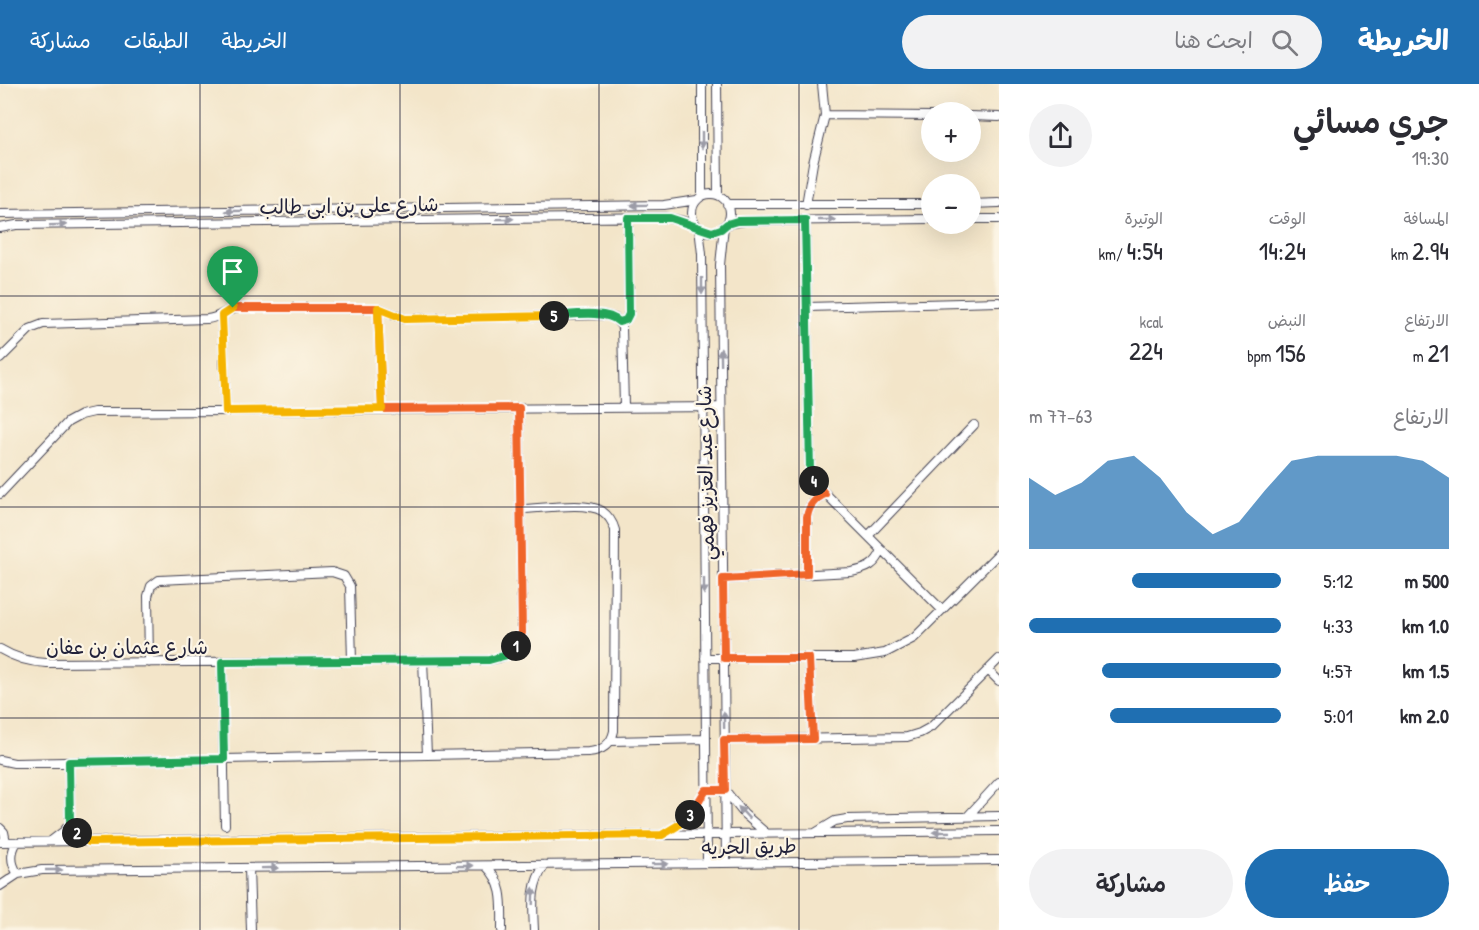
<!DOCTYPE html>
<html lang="ar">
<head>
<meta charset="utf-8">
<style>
	body { margin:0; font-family:"Patrick Hand","Playpen Sans Arabic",sans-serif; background:#f2f2f3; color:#2b2b33; direction:rtl; height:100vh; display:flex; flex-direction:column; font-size:22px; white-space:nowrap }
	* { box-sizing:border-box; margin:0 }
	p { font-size:20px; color:#7c7c81 }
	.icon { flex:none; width:33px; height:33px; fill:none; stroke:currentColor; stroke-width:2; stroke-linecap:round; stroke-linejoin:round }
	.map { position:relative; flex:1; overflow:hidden; direction:ltr }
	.side { display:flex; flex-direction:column; background:#fff; width:480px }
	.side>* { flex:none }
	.fabs { position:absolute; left:921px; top:18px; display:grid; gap:12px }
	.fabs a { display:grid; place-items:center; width:60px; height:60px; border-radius:50%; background:#fff; box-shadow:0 6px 24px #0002; font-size:30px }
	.pin { position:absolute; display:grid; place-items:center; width:51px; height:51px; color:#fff; margin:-62px -26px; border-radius:50% 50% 50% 0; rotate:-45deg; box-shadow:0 0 6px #0007 }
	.pin .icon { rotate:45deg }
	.km { position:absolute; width:30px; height:30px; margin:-15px; border-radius:50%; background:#222; color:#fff; font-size:16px; line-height:30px; text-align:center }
	.round { display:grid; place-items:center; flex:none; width:63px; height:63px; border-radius:32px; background:#f2f2f3 }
	.headline { display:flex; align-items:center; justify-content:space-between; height:102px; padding:0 30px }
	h1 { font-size:33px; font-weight:600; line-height:45px }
	.metrics { display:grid; grid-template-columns:repeat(3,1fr); gap:9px; height:102px; padding:6px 30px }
	.metrics div { display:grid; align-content:center }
	.metrics b { font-size:26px; font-weight:600 }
	.metrics small { font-size:16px; font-weight:400 }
	.metrics p { font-size:16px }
	.chart { height:168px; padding:12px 30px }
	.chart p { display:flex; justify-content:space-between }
	.chart svg { width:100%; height:108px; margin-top:6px; fill:#1f6fb2; opacity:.7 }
	.primary-button { display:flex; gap:12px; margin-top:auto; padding:12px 30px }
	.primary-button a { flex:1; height:69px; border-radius:36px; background:#1f6fb2; color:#fff; font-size:24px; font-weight:600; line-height:69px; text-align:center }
	.primary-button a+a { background:#f2f2f3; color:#2b2b33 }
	ul { padding:0 30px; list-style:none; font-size:20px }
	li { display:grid; grid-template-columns:96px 72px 1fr; align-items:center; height:45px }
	li i { height:15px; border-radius:8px; background:#1f6fb2 }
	header { display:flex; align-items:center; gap:36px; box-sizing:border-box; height:84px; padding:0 30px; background:#1f6fb2; color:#fff }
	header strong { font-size:28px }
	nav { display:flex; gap:33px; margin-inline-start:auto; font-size:21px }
	.search { width:420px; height:54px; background:#f2f2f3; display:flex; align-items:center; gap:15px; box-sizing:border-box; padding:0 21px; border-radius:33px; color:#7c7c81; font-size:22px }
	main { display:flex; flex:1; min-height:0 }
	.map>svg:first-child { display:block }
</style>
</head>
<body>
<header>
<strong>الخريطة</strong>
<div class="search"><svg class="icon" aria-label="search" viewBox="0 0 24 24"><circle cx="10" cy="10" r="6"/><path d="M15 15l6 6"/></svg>ابحث هنا</div>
<nav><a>الخريطة</a><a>الطبقات</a><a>مشاركة</a></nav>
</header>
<main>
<section class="side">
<div class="headline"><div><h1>جري مسائي</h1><p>19:30</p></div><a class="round"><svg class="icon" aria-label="share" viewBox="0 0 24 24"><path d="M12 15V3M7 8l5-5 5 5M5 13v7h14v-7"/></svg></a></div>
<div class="metrics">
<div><p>المسافة</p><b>2.94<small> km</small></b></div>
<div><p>الوقت</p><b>14:24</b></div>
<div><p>الوتيرة</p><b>4:54<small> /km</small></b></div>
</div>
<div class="metrics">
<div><p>الارتفاع</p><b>21<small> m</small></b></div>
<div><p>النبض</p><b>156<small> bpm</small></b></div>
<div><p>kcal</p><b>224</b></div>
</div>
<div class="chart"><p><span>الارتفاع</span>63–77 m</p>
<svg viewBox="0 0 160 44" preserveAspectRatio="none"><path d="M0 44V15L10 22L20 17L30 8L40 6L50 15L60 29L70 38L80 33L90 20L100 8L110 6L120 6L130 6L140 6L150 8L160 15V44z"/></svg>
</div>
<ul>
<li><b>500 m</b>5:12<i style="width:59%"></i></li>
<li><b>1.0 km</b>4:33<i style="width:100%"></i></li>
<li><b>1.5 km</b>4:57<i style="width:71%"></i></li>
<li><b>2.0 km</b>5:01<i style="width:68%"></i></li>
</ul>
<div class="primary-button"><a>حفظ</a><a>مشاركة</a></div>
</section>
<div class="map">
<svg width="999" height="846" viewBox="0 0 999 846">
	<rect width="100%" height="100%" fill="#fcf5e5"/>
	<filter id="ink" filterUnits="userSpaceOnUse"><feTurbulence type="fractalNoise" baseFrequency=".0167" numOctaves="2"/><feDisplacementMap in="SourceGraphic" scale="12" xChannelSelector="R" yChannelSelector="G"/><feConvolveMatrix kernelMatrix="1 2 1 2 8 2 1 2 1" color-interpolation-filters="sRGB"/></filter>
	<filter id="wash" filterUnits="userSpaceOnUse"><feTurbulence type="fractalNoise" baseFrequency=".008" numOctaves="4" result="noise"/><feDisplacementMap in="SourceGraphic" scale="24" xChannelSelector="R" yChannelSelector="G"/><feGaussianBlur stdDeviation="1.35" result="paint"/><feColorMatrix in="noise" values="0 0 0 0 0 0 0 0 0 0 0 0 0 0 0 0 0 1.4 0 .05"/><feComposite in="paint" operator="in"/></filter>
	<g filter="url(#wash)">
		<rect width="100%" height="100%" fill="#f3e5c9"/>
	</g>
	<g filter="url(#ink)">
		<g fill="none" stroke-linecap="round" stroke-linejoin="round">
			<defs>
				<path id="minor" d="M 702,0 L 702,112
					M 717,0 L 718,111
					M 825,31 L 932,32
					M 970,32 L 999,33
					M692 129a19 19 0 1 1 38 0a19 19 0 1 1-38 0Z
					M 727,120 L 932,120
					M 970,120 L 999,119
					M 806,121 L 813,79 L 825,31 L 822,0
					M 0,130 L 664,121 L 697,116
					M 970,135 L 999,135
					M 805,136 L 810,386 L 820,404 L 942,526
					M 727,140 L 745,137 L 932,135
					M 724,142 L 720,181 L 726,779
					M 0,144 L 16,141 L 664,133 L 683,137 L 698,143
					M 699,144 L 702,170 L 707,779
					M 807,223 L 999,218
					M 378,224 L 382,325
					M 222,231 L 226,327
					M 619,238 L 626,236 L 629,229 L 628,134
					M 0,275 L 30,245 L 43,240 L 207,235 C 220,234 227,225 239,224 L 378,224 L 405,235 L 604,231 L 615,234 L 622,243 L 624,322
					M 0,410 L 68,338 L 81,331 L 94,328 L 721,323
					M 868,452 L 974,341
					M 807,490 L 807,433 C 809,421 815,415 825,410
					M 723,495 L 851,488 C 867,485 876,481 882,466
					M 0,565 C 15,574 28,578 46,579 L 489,576 C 506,574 517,566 522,549 L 519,324
					M 705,574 L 854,574 L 885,569 L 914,554 L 999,469
					M 809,574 L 813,655
					M 423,576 L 427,671
					M 222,578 L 225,741
					M 149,579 L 148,512 L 151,502 L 159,496 L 332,488 L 344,492 L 350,502 L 352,577
					M 988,586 L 999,597
					M 725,656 L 907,653 L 920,649 L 931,643 L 999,575
					M 611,657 L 706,655
					M 0,676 L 14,679 L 588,668 C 602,667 611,661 614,647 L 615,446 C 613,439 609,432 602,427 C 586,417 540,425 521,425
					M 69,678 L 70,739 L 75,746 L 89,758
					M 967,733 L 999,698
					M 0,744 L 4,748 L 6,758
					M 665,749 C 685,740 697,725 706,706 L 725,706 L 744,730 L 766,749
					M 815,749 L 835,737 L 847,735 L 999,732
					M 51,757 L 64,747 L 70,739
					M 0,758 L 999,747
					M 17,758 C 10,769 11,780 18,790
					M 486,782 C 505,800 502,821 502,846
					M 249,784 L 251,846
					M 0,802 L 18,790 L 42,786 L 999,776
					M 534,846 C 533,822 530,801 545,781"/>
			</defs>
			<use href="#minor" stroke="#413f50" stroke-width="10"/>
			<use href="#minor" stroke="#fff" stroke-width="8"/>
		</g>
		<defs><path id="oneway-solid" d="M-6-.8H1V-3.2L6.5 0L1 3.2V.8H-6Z" transform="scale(1.5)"/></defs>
		<g fill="#9c9ca7">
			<use href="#oneway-solid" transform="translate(702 56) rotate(90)"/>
			<use href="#oneway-solid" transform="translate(639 121) rotate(179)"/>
			<use href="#oneway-solid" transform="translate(234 127) rotate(179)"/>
			<use href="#oneway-solid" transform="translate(505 135) rotate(-1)"/>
			<use href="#oneway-solid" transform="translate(827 136)"/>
			<use href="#oneway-solid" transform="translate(58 141) rotate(-1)"/>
			<use href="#oneway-solid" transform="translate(702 202) rotate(90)"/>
			<use href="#oneway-solid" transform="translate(721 273) rotate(-91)"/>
			<use href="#oneway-solid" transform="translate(704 502) rotate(90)"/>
			<use href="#oneway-solid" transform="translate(724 636) rotate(-91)"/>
			<use href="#oneway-solid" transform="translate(744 729) rotate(-133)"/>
			<use href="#oneway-solid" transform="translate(941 748) rotate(179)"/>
			<use href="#oneway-solid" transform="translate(660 780) rotate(-1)"/>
			<use href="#oneway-solid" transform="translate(465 782) rotate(-1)"/>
			<use href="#oneway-solid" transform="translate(270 784) rotate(-1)"/>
			<use href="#oneway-solid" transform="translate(54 786)"/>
			<use href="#oneway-solid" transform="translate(533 812) rotate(-88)"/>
		</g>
	</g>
	<g fill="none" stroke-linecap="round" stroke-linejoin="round" filter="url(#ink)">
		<defs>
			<path id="split-1" d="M 233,224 L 378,224 L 382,325 L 519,324 L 522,549 L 516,562"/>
			<path id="split-2" d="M 77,749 L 70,739 L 69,678 L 224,675 L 222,578 L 489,576 L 507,571 L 516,562"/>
			<path id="split-3" d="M 77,749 L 89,758 L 662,751 L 677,742 L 690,731"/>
			<path id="split-4" d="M 690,731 L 706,706 L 725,706 L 724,656 L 813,655 L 809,574 L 724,574 L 723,495 L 807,490 L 807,433 C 809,421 815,415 825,410 L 814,397"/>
			<path id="split-5" d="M 554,232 C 571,231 607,225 619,238 L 626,236 L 629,230 L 628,134 L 670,134 L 712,148 L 721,145 L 727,140 L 737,137 L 805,136 L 810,386 L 814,397"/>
			<path id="split-6" d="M 233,224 L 222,231 L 226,327 L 382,325 L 378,224 L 405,235 L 554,232"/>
		</defs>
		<use href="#split-1" stroke="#fff" stroke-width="12"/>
		<use href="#split-2" stroke="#fff" stroke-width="12"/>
		<use href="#split-3" stroke="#fff" stroke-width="12"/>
		<use href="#split-4" stroke="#fff" stroke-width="12"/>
		<use href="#split-5" stroke="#fff" stroke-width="12"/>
		<use href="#split-6" stroke="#fff" stroke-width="12"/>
		<use href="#split-1" stroke="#f0652b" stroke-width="8"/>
		<use href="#split-2" stroke="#22a559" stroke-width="8"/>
		<use href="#split-3" stroke="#f5b400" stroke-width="8"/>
		<use href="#split-4" stroke="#f0652b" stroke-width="8"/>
		<use href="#split-5" stroke="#22a559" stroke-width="8"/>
		<use href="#split-6" stroke="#f5b400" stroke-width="8"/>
	</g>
	<path fill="none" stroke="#22223b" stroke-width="1.5" stroke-opacity="0.55" d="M 200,0 L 200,846M 400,0 L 400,846M 599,0 L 599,846M 799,0 L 799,846M 0,212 L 999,212M 0,423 L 999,423M 0,634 L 999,634"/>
	<g text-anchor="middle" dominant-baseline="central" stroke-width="4.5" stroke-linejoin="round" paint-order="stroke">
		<g font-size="20" fill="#22223b" stroke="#fcf5e5">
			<text transform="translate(349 121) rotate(-1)">شارع على بن ابى طالب</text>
			<text transform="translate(705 389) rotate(-91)">شارع عبد العزيز فهمي</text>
			<text x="127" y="562">شارع عثمان بن عفان</text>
			<text transform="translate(749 762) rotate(-1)">طريق الحريه</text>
		</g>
	</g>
</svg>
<div class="fabs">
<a>+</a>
<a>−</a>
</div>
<div class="pin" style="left:233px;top:224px;background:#1e9e55"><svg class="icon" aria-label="arrive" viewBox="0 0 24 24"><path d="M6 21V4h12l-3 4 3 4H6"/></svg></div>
<b class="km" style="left:516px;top:562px">1</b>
<b class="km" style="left:77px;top:749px">2</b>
<b class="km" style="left:690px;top:731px">3</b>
<b class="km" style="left:814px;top:397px">4</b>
<b class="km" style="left:554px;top:232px">5</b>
</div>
</main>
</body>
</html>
